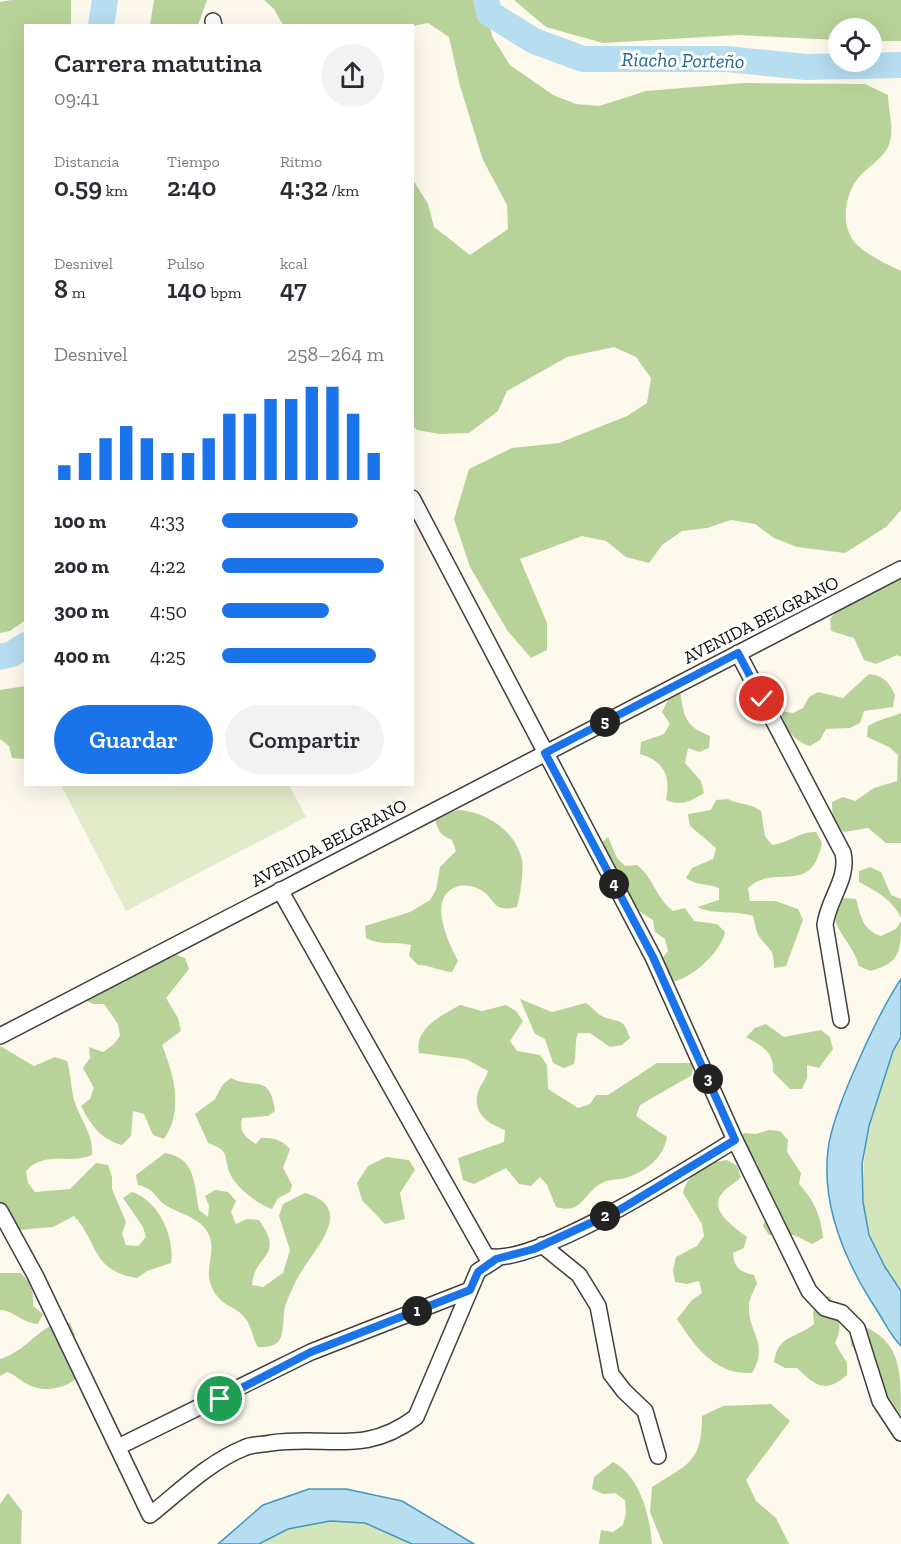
<!DOCTYPE html>
<html lang="es">
<head>
<meta charset="utf-8">
<style>
	body { margin:0; font-family:"Zilla Slab",serif; background:#f2f2f3; color:#2b2b33; height:100vh; display:flex; flex-direction:column; font-size:22px; white-space:nowrap }
	* { box-sizing:border-box; margin:0 }
	p { font-size:20px; color:#7c7c81 }
	.icon { flex:none; width:33px; height:33px; fill:none; stroke:currentColor; stroke-width:2; stroke-linecap:round; stroke-linejoin:round }
	.map { position:relative; flex:1; overflow:hidden }
	.drawer { position:absolute; left:24px; top:24px; width:390px; height:762px; display:flex; flex-direction:column; background:#fff; border-radius:0px; box-shadow:0 6px 24px #0002 }
	.drawer>* { flex:none }
	.tools { position:absolute; left:828px; top:18px; display:grid; gap:12px }
	.tools a { display:grid; place-items:center; width:54px; height:54px; border-radius:50%; background:#fff; box-shadow:0 6px 24px #0002; font-size:30px }
	.pin { position:absolute; display:grid; place-items:center; width:51px; height:51px; color:#fff; margin:-26px; border:3px solid #fff; border-radius:50%; box-shadow:0 2px 6px #0007 }
	.km { position:absolute; width:30px; height:30px; margin:-15px; border-radius:50%; background:#222; color:#fff; font-size:16px; line-height:30px; text-align:center }
	.round { display:grid; place-items:center; flex:none; width:63px; height:63px; border-radius:32px; background:#f2f2f3 }
	.overview { display:flex; align-items:center; justify-content:space-between; height:102px; padding:0 30px }
	h1 { font-size:27px; font-weight:600; line-height:45px }
	.stats { display:grid; grid-template-columns:repeat(3,1fr); gap:9px; height:102px; padding:6px 30px }
	.stats div { display:grid; align-content:center }
	.stats b { font-size:26px; font-weight:600 }
	.stats small { font-size:16px; font-weight:400 }
	.stats p { font-size:16px }
	.chart { height:168px; padding:12px 30px }
	.chart p { display:flex; justify-content:space-between }
	.chart svg { width:100%; height:108px; margin-top:6px; stroke:#1a73e8; stroke-width:6 }
	.button { display:flex; gap:12px; margin-top:auto; padding:12px 30px }
	.button a { flex:1; height:69px; border-radius:36px; background:#1a73e8; color:#fff; font-size:24px; font-weight:600; line-height:69px; text-align:center }
	.button a+a { background:#f2f2f3; color:#2b2b33 }
	ul { padding:0 30px; list-style:none; font-size:20px }
	li { display:grid; grid-template-columns:96px 72px 1fr; align-items:center; height:45px }
	li i { height:15px; border-radius:8px; background:#1a73e8 }
	.map>svg:first-child { display:block }
</style>
</head>
<body>
<div class="map">
<svg width="901" height="1544" viewBox="0 0 901 1544">
	<rect width="100%" height="100%" fill="#fdf9ec"/>
	<path fill="#d2e4b9" d="M 901,1037 L 901,1291 C 889,1273 875,1255 869,1234 C 852,1181 873,1085 901,1037 Z
		M 330,1521 L 365,1523 L 412,1544 L 259,1544 L 288,1529 Z"/>
	<path fill="#b7d39a" d="M 11,0 L 71,0 L 71,25 L 26,26 L 26,620 L 10,631 L 0,633 L 0,2 Z
		M 154,0 L 207,0 L 198,25 L 150,25 Z
		M 264,0 L 481,0 L 493,38 L 510,65 L 553,95 L 576,104 L 599,106 L 646,91 L 743,83 L 865,84 L 888,95 C 888,108 894,128 890,141 C 887,156 869,166 860,176 C 846,191 841,219 851,237 C 859,252 887,264 901,271 L 901,510 L 886,527 L 845,553 L 797,547 L 774,538 L 755,524 L 731,520 L 707,528 L 682,531 L 662,545 L 649,563 L 626,557 L 606,541 L 582,536 L 520,559 L 547,623 L 547,650 L 531,658 L 507,630 L 470,567 L 454,519 L 469,469 L 512,448 L 559,443 L 627,416 L 647,403 L 651,378 L 636,357 L 614,347 L 567,357 L 507,391 L 498,411 L 469,433 L 440,434 L 417,430 L 412,425 L 413,180 L 428,204 L 434,227 L 470,255 L 508,229 L 507,205 L 483,160 L 460,86 L 449,37 L 428,23 L 413,26 L 283,25 L 274,9 Z
		M 514,0 L 901,0 L 901,41 L 872,41 L 872,28 L 838,28 L 838,40 L 738,35 L 603,43 L 546,27 Z
		M 901,578 L 901,657 L 897,655 L 876,664 L 864,660 L 854,638 L 831,631 L 830,619 L 838,610 Z
		M 869,674 C 884,676 889,682 895,695 L 893,707 L 864,711 L 860,723 L 850,728 L 826,729 L 820,740 L 810,746 C 793,741 785,728 781,711 L 793,713 L 803,708 L 809,697 L 818,692 L 843,698 Z
		M 25,686 L 25,759 L 12,758 L 9,746 L 0,739 L 0,690 Z
		M 680,691 C 684,716 684,726 710,736 L 709,748 L 699,752 L 688,748 L 685,763 L 701,781 L 704,793 C 690,802 681,806 666,800 C 671,776 664,761 640,754 L 641,742 L 664,734 L 670,724 L 662,712 L 672,692 Z
		M 901,713 L 901,843 L 886,843 L 868,828 L 844,832 C 834,823 832,816 832,802 L 843,797 L 855,801 L 874,788 L 897,781 L 898,755 L 889,747 L 867,737 L 868,726 C 879,719 889,718 901,713 Z
		M 728,799 C 740,805 750,803 761,811 L 765,836 L 772,845 C 789,843 798,832 816,832 L 822,843 C 811,898 775,862 748,888 L 750,901 L 775,901 L 798,909 L 803,920 L 786,966 L 774,968 C 774,950 771,951 761,939 C 756,934 755,923 753,916 C 735,910 712,915 697,907 L 719,900 L 719,888 C 707,883 697,886 686,878 L 692,868 L 713,859 L 716,848 L 690,826 L 688,814 L 711,810 L 716,800 Z
		M 458,810 C 484,811 513,829 521,856 C 525,867 520,896 517,907 C 490,913 497,898 479,889 C 473,886 463,884 456,887 C 427,898 448,942 458,961 L 452,972 C 439,971 431,965 418,965 L 409,956 L 411,945 C 395,941 381,946 366,938 L 365,926 L 410,912 L 430,900 L 436,890 L 440,867 L 456,851 L 452,840 C 440,835 438,831 435,818 Z
		M 608,837 L 617,858 L 625,866 L 637,865 C 653,877 656,898 673,911 L 685,908 L 694,921 L 717,924 L 725,932 C 721,953 689,981 668,983 L 660,961 L 668,951 L 665,939 L 655,932 L 653,920 C 637,910 627,904 626,884 L 615,878 L 599,845 Z
		M 870,867 L 881,872 L 891,895 L 901,899 L 901,918 C 893,900 876,891 859,882 L 859,871 Z
		M 844,898 L 856,899 C 861,916 862,930 881,936 L 896,929 L 901,921 C 901,950 901,963 870,971 L 859,966 C 853,942 829,928 834,902 Z
		M 174,954 L 185,958 L 189,969 L 166,998 L 178,1018 L 181,1031 L 162,1045 C 174,1076 184,1109 164,1139 L 153,1135 L 144,1114 L 133,1111 L 131,1136 L 122,1145 C 100,1139 91,1125 81,1106 L 90,1099 L 94,1088 L 83,1068 L 90,1058 L 89,1047 L 103,1052 L 113,1045 L 120,1036 L 118,1024 L 104,1004 L 93,1004 L 83,999 L 91,992 L 125,982 L 140,964 Z
		M 520,999 L 552,1012 L 586,1003 C 592,1007 599,1016 606,1018 C 623,1023 623,1019 630,1038 L 622,1045 L 610,1047 L 590,1033 L 578,1033 C 574,1044 577,1053 574,1064 L 564,1068 L 553,1063 L 545,1039 L 535,1034 Z
		M 460,1005 L 482,1011 L 506,1005 L 516,1011 L 523,1021 L 510,1041 L 517,1051 L 540,1055 L 547,1065 L 548,1089 L 578,1108 L 590,1104 L 596,1095 L 608,1095 L 657,1063 L 693,1063 L 692,1075 L 640,1105 L 636,1116 L 667,1137 C 664,1157 645,1173 625,1178 C 618,1180 608,1179 602,1183 C 582,1194 583,1215 556,1207 L 547,1185 L 540,1177 L 531,1186 L 519,1184 L 506,1168 L 474,1184 L 463,1180 L 458,1158 L 504,1142 L 505,1130 C 488,1124 472,1113 478,1092 C 480,1085 486,1079 488,1071 L 466,1059 L 419,1053 C 414,1028 441,1016 460,1005 Z
		M 766,1024 L 784,1037 L 821,1030 L 830,1037 L 833,1049 L 819,1068 L 807,1065 L 807,1078 L 802,1089 L 790,1089 L 773,1072 C 774,1051 763,1047 746,1037 L 755,1028 Z
		M 0,1046 L 34,1066 L 55,1057 L 67,1061 C 71,1074 71,1088 74,1100 C 80,1119 94,1135 92,1155 C 69,1165 45,1150 26,1171 L 28,1183 L 35,1192 L 70,1189 L 96,1163 L 108,1165 L 112,1177 L 112,1189 L 126,1222 L 122,1234 L 126,1245 L 138,1246 L 146,1237 L 143,1227 L 123,1198 L 132,1192 C 159,1201 175,1237 171,1263 L 147,1271 L 137,1278 C 91,1271 98,1241 74,1216 L 53,1227 L 18,1230 L 0,1205 Z
		M 231,1078 C 254,1090 270,1072 275,1111 L 268,1116 L 242,1118 C 239,1132 244,1136 256,1144 L 261,1138 C 273,1138 281,1139 290,1149 L 283,1168 L 292,1185 L 290,1192 L 278,1198 L 272,1209 C 258,1205 233,1185 229,1171 C 223,1153 230,1151 208,1143 L 195,1114 L 215,1099 L 223,1084 Z
		M 769,1130 L 780,1131 L 788,1140 L 787,1152 L 801,1173 L 799,1184 C 814,1200 821,1216 823,1238 L 812,1244 L 794,1235 L 769,1235 L 763,1226 L 770,1207 L 752,1174 L 758,1164 L 740,1149 L 735,1140 L 744,1133 L 756,1134 Z
		M 165,1153 C 196,1158 194,1184 199,1210 L 208,1217 L 209,1206 L 205,1196 L 215,1190 L 228,1192 L 236,1201 L 231,1212 L 236,1224 L 247,1219 L 259,1220 C 286,1258 254,1253 252,1285 L 263,1287 L 283,1273 L 290,1250 L 279,1216 L 283,1204 L 305,1193 C 354,1207 319,1244 303,1269 C 297,1278 291,1291 287,1301 C 278,1322 293,1349 258,1347 C 252,1338 252,1326 245,1318 C 235,1305 222,1308 212,1288 C 204,1271 215,1254 210,1238 C 205,1219 182,1215 167,1206 C 155,1199 156,1189 138,1185 L 136,1175 Z
		M 386,1157 L 409,1160 L 415,1170 L 400,1193 L 405,1219 L 385,1224 L 362,1200 L 357,1183 L 368,1166 Z
		M 727,1160 L 737,1166 L 741,1177 C 736,1183 728,1186 723,1192 C 707,1210 734,1227 747,1237 L 744,1248 L 733,1253 C 734,1267 739,1272 754,1275 L 757,1283 C 755,1289 749,1298 749,1305 C 747,1332 770,1343 752,1373 C 715,1375 695,1347 677,1319 L 692,1300 L 702,1293 L 699,1281 L 687,1284 L 675,1282 L 673,1270 L 676,1257 L 697,1246 L 704,1236 L 702,1224 L 683,1193 C 688,1172 707,1162 727,1160 Z
		M 0,1273 L 21,1273 C 31,1284 34,1291 33,1306 L 43,1314 L 38,1324 C 22,1323 13,1310 0,1310 Z
		M 829,1296 C 838,1310 844,1327 835,1343 L 847,1363 L 847,1375 C 825,1394 816,1386 797,1368 L 785,1368 L 774,1362 C 778,1334 796,1339 814,1324 L 813,1312 L 818,1300 Z
		M 849,1321 C 901,1336 901,1365 901,1415 L 851,1345 Z
		M 58,1322 L 70,1323 L 75,1335 L 65,1343 L 81,1375 C 67,1388 45,1394 27,1384 C 19,1380 16,1375 7,1372 L 0,1376 L 0,1359 C 24,1352 36,1331 58,1322 Z
		M 771,1404 L 790,1421 L 746,1480 L 756,1501 L 776,1518 L 789,1544 L 663,1544 L 650,1512 L 652,1487 C 688,1464 702,1463 702,1416 L 723,1406 Z
		M 613,1462 C 640,1476 650,1516 652,1544 L 599,1544 L 601,1530 L 613,1532 L 623,1525 L 626,1513 L 625,1500 L 615,1493 L 603,1494 L 592,1489 L 594,1477 Z
		M 8,1493 L 22,1511 L 21,1544 L 0,1544 L 0,1504 Z"/>
	<path fill="#e2ecca" d="M 61,785 L 289,785 L 306,817 L 126,911 Z"/>
	<path fill="#b6def0" stroke="#4496bf" stroke-width="1.5" d="M 901,979 L 901,1037 L 893,1051 L 869,1126 L 862,1164 L 863,1202 L 869,1235 L 885,1267 L 901,1291 L 901,1346 C 891,1336 885,1323 878,1312 C 847,1265 821,1208 828,1150 C 832,1111 879,1012 901,979 Z
		M 309,1489 L 346,1489 L 402,1501 L 474,1544 L 412,1544 L 365,1523 L 330,1521 L 288,1529 L 259,1544 L 218,1544 L 263,1505 Z"/>
	<g fill="none" stroke-linecap="round" stroke-linejoin="round">
		<path stroke="#b6def0" stroke-width="26" d="M 486,0 L 489,13 L 534,41 L 583,59 L 726,59 L 806,67 L 901,65
			M 101,26 L 105,0
			M 0,657 L 12,654 L 26,645"/>
		<defs>
			<path id="minor" d="M 213,21 L 214,26
				M 412,498 L 653,957 L 735,1140 L 809,1291 L 825,1308 L 842,1313 L 857,1328 L 880,1401 L 901,1433
				M 738,653 L 843,853 C 849,879 828,899 825,925 L 841,1020
				M 280,890 L 486,1256 C 533,1269 690,1167 735,1140
				M 0,1036 L 901,569
				M 0,1211 L 35,1275 L 150,1515 C 179,1492 209,1462 244,1448 C 252,1444 262,1445 271,1443 C 329,1435 364,1456 416,1417 L 478,1271 L 497,1259
				M 542,1245 L 579,1275 L 598,1306 L 611,1374 L 624,1391 L 645,1411 L 658,1456
				M 118,1447 L 311,1352 L 470,1290"/>
		</defs>
		<use href="#minor" stroke="#3f3f3f" stroke-width="18"/>
		<use href="#minor" stroke="#fff" stroke-width="15"/>
	</g>
	<g fill="none" stroke-linecap="round" stroke-linejoin="round">
		<defs>
			<path id="route" d="M 220,1399 L 311,1352 L 470,1290 L 478,1272 L 496,1259 L 534,1249 L 621,1209 L 735,1140 L 653,957 L 545,753 L 738,653 L 762,699"/>
		</defs>
		<use href="#route" stroke="#fff" stroke-width="12"/>
		<use href="#route" stroke="#1a73e8" stroke-width="8"/>
	</g>
	<g text-anchor="middle" dominant-baseline="central" stroke-width="6" stroke-linejoin="round" paint-order="stroke">
		<g font-size="18" fill="#0c0c0c" stroke="#fff">
			<text transform="translate(761 620) rotate(-27)">AVENIDA BELGRANO</text>
			<text transform="translate(329 843) rotate(-27)">AVENIDA BELGRANO</text>
		</g>
		<g font-size="20" font-style="italic" fill="#226790" stroke="#fff">
			<text transform="translate(683 60) rotate(1)">Riacho Porteño</text>
		</g>
	</g>
</svg>
<div class="tools">
<a><svg class="icon" aria-label="locate" viewBox="0 0 24 24"><circle cx="12" cy="12" r="6"/><path d="M12 2v4M12 18v4M2 12h4M18 12h4"/></svg></a>
</div>
<div class="pin" style="left:220px;top:1399px;background:#1e9e55"><svg class="icon" aria-label="arrive" viewBox="0 0 24 24"><path d="M6 21V4h12l-3 4 3 4H6"/></svg></div>
<div class="pin" style="left:762px;top:699px;background:#d93025"><svg class="icon" aria-label="check" viewBox="0 0 24 24"><path d="M5 12l5 5 9-10"/></svg></div>
<b class="km" style="left:417px;top:1311px">1</b>
<b class="km" style="left:605px;top:1216px">2</b>
<b class="km" style="left:708px;top:1079px">3</b>
<b class="km" style="left:614px;top:884px">4</b>
<b class="km" style="left:605px;top:722px">5</b>
<section class="drawer">
<div class="overview"><div><h1>Carrera matutina</h1><p>09:41</p></div><a class="round"><svg class="icon" aria-label="share" viewBox="0 0 24 24"><path d="M12 15V3M7 8l5-5 5 5M5 13v7h14v-7"/></svg></a></div>
<div class="stats">
<div><p>Distancia</p><b>0.59<small> km</small></b></div>
<div><p>Tiempo</p><b>2:40</b></div>
<div><p>Ritmo</p><b>4:32<small> /km</small></b></div>
</div>
<div class="stats">
<div><p>Desnivel</p><b>8<small> m</small></b></div>
<div><p>Pulso</p><b>140<small> bpm</small></b></div>
<div><p>kcal</p><b>47</b></div>
</div>
<div class="chart"><p><span>Desnivel</span>258–264 m</p>
<svg viewBox="0 0 160 44" preserveAspectRatio="none"><path d="M5 44V38M15 44V33M25 44V27M35 44V22M45 44V27M55 44V33M65 44V33M75 44V27M85 44V17M95 44V17M105 44V11M115 44V11M125 44V6M135 44V6M145 44V17M155 44V33"/></svg>
</div>
<ul>
<li><b>100 m</b>4:33<i style="width:84%"></i></li>
<li><b>200 m</b>4:22<i style="width:100%"></i></li>
<li><b>300 m</b>4:50<i style="width:66%"></i></li>
<li><b>400 m</b>4:25<i style="width:95%"></i></li>
</ul>
<div class="button"><a>Guardar</a><a>Compartir</a></div>
</section>
</div>
</body>
</html>
